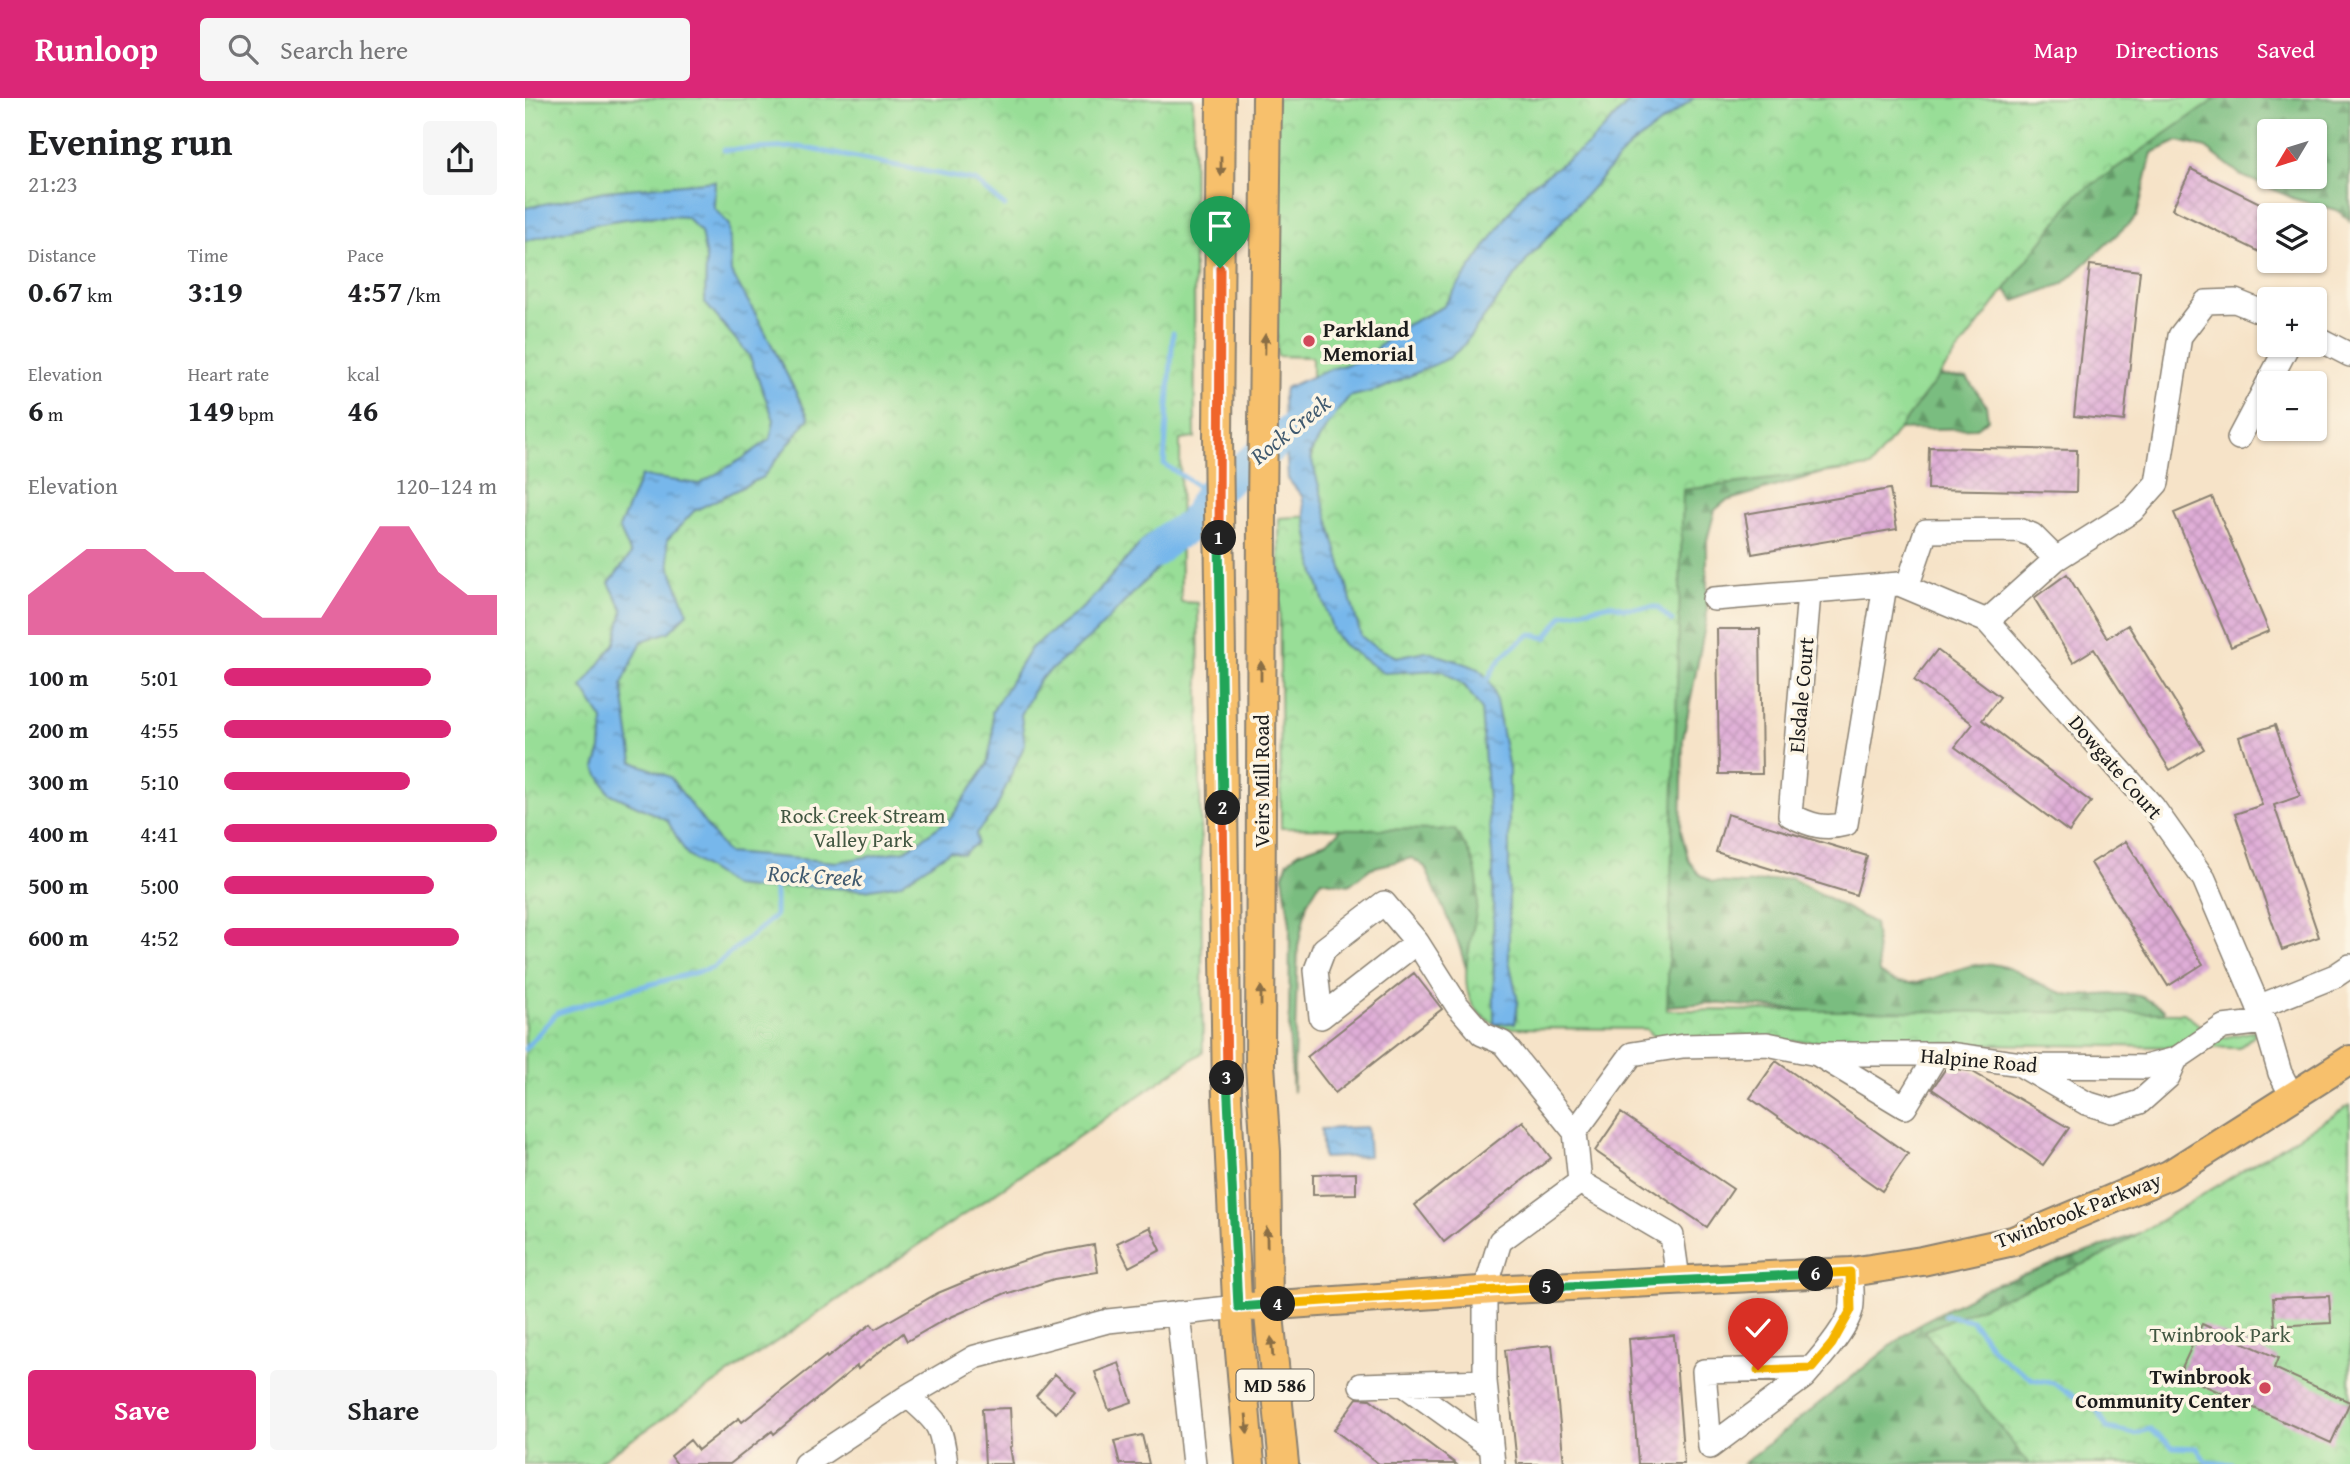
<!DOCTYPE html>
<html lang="en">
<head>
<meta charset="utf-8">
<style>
	body { margin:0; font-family:"Gentium Book Plus",serif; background:#f6f6f6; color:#202124; height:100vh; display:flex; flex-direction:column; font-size:26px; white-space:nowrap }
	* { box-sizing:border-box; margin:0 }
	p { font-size:23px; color:#757577 }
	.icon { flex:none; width:38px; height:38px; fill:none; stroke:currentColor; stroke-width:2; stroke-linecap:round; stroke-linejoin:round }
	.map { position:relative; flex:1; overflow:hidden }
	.panel { display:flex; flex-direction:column; background:#fff; width:525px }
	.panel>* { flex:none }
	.needle { width:46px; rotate:232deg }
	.tools { position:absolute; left:1732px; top:21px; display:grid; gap:14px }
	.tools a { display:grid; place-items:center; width:70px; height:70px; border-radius:7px; background:#fff; box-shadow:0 2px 5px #0004; font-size:35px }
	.pin { position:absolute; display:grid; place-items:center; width:60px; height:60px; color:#fff; margin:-72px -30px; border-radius:50% 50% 50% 0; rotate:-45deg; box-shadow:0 0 7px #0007 }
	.pin .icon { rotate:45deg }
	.km { position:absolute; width:35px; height:35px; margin:-18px; border-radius:50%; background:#222; color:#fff; font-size:19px; line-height:35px; text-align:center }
	.round { display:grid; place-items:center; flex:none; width:74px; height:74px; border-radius:7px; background:#f6f6f6 }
	.headline { display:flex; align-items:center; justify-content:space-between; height:119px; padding:0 28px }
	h1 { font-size:38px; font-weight:700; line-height:52px }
	.metrics { display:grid; grid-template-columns:repeat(3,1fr); gap:10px; height:119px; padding:7px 28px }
	.metrics div { display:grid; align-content:center }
	.metrics b { font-size:30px; font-weight:700 }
	.metrics small { font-size:19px; font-weight:400 }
	.metrics p { font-size:19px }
	.chart { height:196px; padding:14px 28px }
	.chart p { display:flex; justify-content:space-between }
	.chart svg { width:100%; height:126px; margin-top:7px; fill:#db2777; opacity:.7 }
	.action { display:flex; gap:14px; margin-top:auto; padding:14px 28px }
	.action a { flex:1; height:80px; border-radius:7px; background:#db2777; color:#fff; font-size:28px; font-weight:700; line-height:80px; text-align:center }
	.action a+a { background:#f6f6f6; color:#202124 }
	ul { padding:0 28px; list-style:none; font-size:23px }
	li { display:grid; grid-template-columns:112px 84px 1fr; align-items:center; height:52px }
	li i { height:18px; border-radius:9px; background:#db2777 }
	header { display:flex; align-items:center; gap:42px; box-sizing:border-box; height:98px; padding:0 35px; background:#db2777; color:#fff }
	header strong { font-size:33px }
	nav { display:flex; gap:38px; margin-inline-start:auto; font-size:24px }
	.search { width:490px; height:63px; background:#f6f6f6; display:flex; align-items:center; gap:18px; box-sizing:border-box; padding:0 24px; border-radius:7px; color:#757577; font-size:26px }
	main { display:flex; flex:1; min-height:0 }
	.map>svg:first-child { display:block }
</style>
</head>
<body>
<header>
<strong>Runloop</strong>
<div class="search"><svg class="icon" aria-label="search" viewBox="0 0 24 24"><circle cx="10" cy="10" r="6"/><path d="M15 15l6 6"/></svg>Search here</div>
<nav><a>Map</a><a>Directions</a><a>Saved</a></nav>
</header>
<main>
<section class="panel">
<div class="headline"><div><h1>Evening run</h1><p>21:23</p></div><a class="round"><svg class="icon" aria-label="share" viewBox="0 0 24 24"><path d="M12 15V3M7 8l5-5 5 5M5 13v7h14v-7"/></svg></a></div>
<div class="metrics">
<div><p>Distance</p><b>0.67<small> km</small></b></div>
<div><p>Time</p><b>3:19</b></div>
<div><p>Pace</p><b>4:57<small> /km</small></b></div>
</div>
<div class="metrics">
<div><p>Elevation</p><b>6<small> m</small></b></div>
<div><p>Heart rate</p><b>149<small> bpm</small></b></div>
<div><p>kcal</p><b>46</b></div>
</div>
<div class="chart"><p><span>Elevation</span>120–124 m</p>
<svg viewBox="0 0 160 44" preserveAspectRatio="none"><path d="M0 44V30L10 22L20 14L30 14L40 14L50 22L60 22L70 30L80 38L90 38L100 38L110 22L120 6L130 6L140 22L150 30L160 30V44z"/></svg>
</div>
<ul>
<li><b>100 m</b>5:01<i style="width:76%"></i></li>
<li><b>200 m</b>4:55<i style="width:83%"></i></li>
<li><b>300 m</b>5:10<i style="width:68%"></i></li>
<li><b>400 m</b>4:41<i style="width:100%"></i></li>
<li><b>500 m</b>5:00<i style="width:77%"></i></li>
<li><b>600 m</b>4:52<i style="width:86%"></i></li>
</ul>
<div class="action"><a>Save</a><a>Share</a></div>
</section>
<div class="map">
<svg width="1825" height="1366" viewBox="0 0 1825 1366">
	<defs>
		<pattern id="forest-firs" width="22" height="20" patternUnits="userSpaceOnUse" patternTransform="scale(1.75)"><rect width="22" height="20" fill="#7abd80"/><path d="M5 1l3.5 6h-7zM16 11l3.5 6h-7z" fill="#639968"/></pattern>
		<pattern id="park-crowns" width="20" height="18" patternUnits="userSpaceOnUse" patternTransform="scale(1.75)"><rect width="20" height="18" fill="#98de97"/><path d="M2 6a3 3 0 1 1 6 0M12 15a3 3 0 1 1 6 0" fill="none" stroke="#82be82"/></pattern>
		<pattern id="water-ripples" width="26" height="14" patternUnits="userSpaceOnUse" patternTransform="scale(1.75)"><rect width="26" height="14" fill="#77b7eb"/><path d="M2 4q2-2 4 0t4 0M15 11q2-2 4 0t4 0" fill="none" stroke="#6194be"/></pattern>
		<pattern id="building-cross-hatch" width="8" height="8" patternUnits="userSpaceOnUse" patternTransform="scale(1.75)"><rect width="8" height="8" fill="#dfadd7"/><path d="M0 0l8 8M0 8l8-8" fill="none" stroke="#bf94b8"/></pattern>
	</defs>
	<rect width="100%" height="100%" fill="#fcf5e5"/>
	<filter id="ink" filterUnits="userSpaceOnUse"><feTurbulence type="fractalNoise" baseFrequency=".0143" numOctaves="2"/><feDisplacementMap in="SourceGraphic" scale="14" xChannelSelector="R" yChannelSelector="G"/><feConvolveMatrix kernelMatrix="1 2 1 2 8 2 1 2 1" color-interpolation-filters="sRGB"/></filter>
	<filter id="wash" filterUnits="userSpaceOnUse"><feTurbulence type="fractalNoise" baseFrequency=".00686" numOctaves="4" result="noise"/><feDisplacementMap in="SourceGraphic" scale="28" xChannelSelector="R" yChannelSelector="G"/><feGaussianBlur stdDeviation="1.57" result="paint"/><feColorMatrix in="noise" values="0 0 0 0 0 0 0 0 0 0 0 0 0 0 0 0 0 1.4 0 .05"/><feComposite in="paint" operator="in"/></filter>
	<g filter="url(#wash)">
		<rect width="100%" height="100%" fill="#f6e3c8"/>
		<path fill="url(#forest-firs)" stroke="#4b6c4e" stroke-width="2" fill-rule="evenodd" d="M 1566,0 L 1825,0 L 1825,123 L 1823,120 L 1811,112 L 1770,101 L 1717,78 L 1681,50 L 1653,43 L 1627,55 L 1612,118 L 1538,186 L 1490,203 L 1456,162 L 1379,276 L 1442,280 L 1461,307 L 1463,321 L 1451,330 L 1362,332 L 1338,363 L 1201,403 L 1190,412 L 1182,442 L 1182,518 L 1158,641 L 1156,733 L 1164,763 L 1174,776 L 1187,784 L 1219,786 L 1266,780 L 1349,825 L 1354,875 C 1393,902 1422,866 1461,866 C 1491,866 1513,890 1541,896 C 1563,901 1588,893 1610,897 C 1620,898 1630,907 1639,912 L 1633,926 L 1513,931 L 1186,905 L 1127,909 L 984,671 L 836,538 L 785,356 L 808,320 ZM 1745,33 L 1790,33 L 1790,79 L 1745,79 Z
			M 799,598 L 968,770 L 942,873 L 933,844 L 900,769 L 887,760 L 846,770 L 824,787 L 796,782 L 782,805 L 773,849 L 768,995 L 764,934 L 765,826 L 758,778 L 763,763 L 774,754 L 801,744 L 813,735 L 820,721 Z
			M 1637,1127 L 1825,1366 L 1218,1366 L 1392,1227 L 1459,1191 Z"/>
		<path fill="url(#park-crowns)" stroke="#5a7d5a" stroke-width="2" d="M 0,0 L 668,0 L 670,340 L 655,342 L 656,504 L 673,505 L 678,954 L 71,1366 L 0,1366 Z
			M 751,0 L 1692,0 L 1551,98 L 1345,369 L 1158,392 L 1142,912 L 1659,915 L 1692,941 L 1735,932 L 1714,950 L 1131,941 L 1121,931 L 979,930 C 908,905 960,832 952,781 C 950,761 941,748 930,732 L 756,730 L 754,420 L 787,418 L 787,259 L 752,258 Z
			M 1825,1007 L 1825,1366 L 1504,1366 L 1399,1233 L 1575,1159 Z"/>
		<path fill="url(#water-ripples)" stroke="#4a6a84" stroke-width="2" d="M 1108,0 L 1169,0 L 1104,49 L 1003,161 L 937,249 L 924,260 L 856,291 L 824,299 L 807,320 L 785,356 L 836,538 L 847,547 L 871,559 L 900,553 L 941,566 L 954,571 L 963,581 L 969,593 L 984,671 L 984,862 L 993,904 L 990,925 L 969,926 L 968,770 L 956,611 L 940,588 L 916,572 L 858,575 L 819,547 L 808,534 L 789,472 L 777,398 L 763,381 L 758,301 L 760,290 L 806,271 L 840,261 L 873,231 L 918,209 L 1001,91 L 1063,47 Z
			M 190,83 L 189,110 L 204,127 L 206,174 L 234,222 L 284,320 L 238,379 L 169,413 L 142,442 L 145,470 L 163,515 L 144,534 L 117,543 L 97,586 L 108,664 L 145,679 L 202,755 L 312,764 L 381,752 L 426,720 L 462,667 L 468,637 L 467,614 L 506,550 L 561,507 L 621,439 L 663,410 L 669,440 L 642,460 L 570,535 L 514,582 L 496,617 L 500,646 L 470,713 L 451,735 L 452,745 L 438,756 L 425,753 L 375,786 L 340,792 L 275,788 L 235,791 L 208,788 L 162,757 L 142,722 L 84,695 L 70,670 L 76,651 L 78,622 L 57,589 L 90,545 L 98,512 L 84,485 L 106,456 L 94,430 L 116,378 L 174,386 L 220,359 L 245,341 L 249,322 L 224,257 L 180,205 L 181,161 L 176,134 L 161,119 C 107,115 52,129 0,143 L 0,110 L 80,93 Z
			M 842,1029 L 844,1058 L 798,1060 L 796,1031 Z"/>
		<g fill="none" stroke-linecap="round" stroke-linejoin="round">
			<path stroke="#77b7eb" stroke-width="5" d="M 199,52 L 275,49 L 450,83 L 480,108
				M 648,235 L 639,366 L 685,396
				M 963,581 C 973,560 986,549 1006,536 L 1021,540 L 1038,517 L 1085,506 L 1099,510 L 1132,509 L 1147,523
				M 0,951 L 32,915 L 104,892 L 187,870 L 250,818 L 250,784
				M 1420,1217 L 1446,1222 L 1472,1256 L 1507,1281 L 1528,1285 L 1573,1313 L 1582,1330 L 1610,1336 L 1624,1331 L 1648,1349 L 1672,1350 L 1681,1364 L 1707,1366"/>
			<path stroke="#77b7eb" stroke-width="33" d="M 629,454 L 645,439 L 667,427 L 685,396 L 795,310"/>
		</g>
		<g id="blocks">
			<path fill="url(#building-cross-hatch)" d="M 1666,71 L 1745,110 L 1745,159 L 1647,111 Z
				M 1565,167 L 1615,173 L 1599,323 L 1549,318 Z
				M 1404,349 L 1552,352 L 1551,394 L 1403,391 Z
				M 1365,391 L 1372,431 L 1227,456 L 1220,416 Z
				M 1687,399 L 1744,533 L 1706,549 L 1649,415 Z
				M 1542,476 L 1582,540 L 1603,527 L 1679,651 L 1645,672 L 1569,551 L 1548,564 L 1509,500 Z
				M 1192,531 L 1235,531 L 1237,676 L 1194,676 Z
				M 1412,552 L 1475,599 L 1457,622 L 1566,704 L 1544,734 L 1430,649 L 1448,626 L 1389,582 Z
				M 1750,627 L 1775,698 L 1749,707 L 1794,839 L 1757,852 L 1710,716 L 1737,707 L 1714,639 Z
				M 1202,716 L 1342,758 L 1331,797 L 1191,754 Z
				M 1601,743 L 1678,866 L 1643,888 L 1566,765 Z
				M 889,875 L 917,911 L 810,995 L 782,959 Z
				M 1251,963 L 1383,1056 L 1357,1093 L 1225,1000 Z
				M 1421,970 L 1446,973 L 1544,1030 L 1518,1067 L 1407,991 Z
				M 1096,1015 L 1208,1091 L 1182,1129 L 1070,1053 Z
				M 998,1023 L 1026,1060 L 919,1144 L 890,1107 Z
				M 831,1075 L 831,1096 L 788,1097 L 788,1076 Z
				M 625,1129 L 636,1152 L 604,1169 L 592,1145 Z
				M 569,1147 L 573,1174 L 529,1181 L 484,1196 L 483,1194 L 419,1222 L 382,1243 L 378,1235 L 333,1271 L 332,1268 L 249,1336 L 247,1333 L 205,1366 L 152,1366 L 146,1358 L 165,1342 L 173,1352 L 214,1320 L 217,1324 L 301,1258 L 302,1260 L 346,1226 L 350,1231 L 413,1195 L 461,1175 L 519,1156 Z
				M 1804,1198 L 1806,1225 L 1750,1228 L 1748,1200 Z
				M 1677,1226 L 1753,1260 L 1749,1270 L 1825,1304 L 1806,1345 L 1654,1276 Z
				M 1149,1237 L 1159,1366 L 1113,1366 L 1104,1241 Z
				M 1027,1247 L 1039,1366 L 992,1366 L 980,1252 Z
				M 594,1265 L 607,1304 L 584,1312 L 570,1274 Z
				M 530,1276 L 550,1293 L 531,1315 L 511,1298 Z
				M 832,1300 L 845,1301 L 931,1366 L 854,1366 L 809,1332 Z
				M 485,1310 L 487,1348 L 485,1349 L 488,1366 L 460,1366 L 457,1311 Z
				M 617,1337 L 624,1366 L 595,1366 L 589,1343 Z"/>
		</g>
	</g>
	<g filter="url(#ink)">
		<use href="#blocks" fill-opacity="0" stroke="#898072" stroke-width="2"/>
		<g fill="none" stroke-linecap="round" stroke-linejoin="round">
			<defs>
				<path id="minor" d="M 1790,239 L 1825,257
					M 1714,340 L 1763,247
					M 1382,489 L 1401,433 L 1494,432 L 1507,437 L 1531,461
					M 1284,495 L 1265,717 C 1285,727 1299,732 1321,726 L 1360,487
					M 1189,501 L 1374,486 L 1462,523 L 1628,709 L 1679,781 L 1740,924 L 1755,975 L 1768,1000
					M 1462,523 L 1531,461 L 1607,413 L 1632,385 L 1655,238 L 1681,204 L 1710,203 L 1745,217
					M 892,844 L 859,805 L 799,851 L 791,872 L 796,919 L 892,844 L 932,907 L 957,936 L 978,945 L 1050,1034 L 1055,1084
					M 1733,909 L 1810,878 L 1825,868
					M 1292,956 L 1380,1009 L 1412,956
					M 1499,969 L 1561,1005 L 1587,1013 L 1615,1004 L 1643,979 L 1651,961
					M 1050,1034 L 1107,956 L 1158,948 L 1242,946 L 1292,956 L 1423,956 L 1511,968 L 1620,969 L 1651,961 L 1698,929 L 1740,924
					M 653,1215 L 669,1366
					M 1287,1270 L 1179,1273 L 1185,1349 L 1279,1279 C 1292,1264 1321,1232 1326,1212 C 1329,1201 1326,1185 1326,1174
					M 960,1283 L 960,1193 L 975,1143 L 1055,1084 L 1147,1138 L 1153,1181
					M 878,1286 L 966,1349
					M 836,1287 L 960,1283 L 968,1366
					M 383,1298 C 413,1325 416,1324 421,1366
					M 280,1366 L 383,1298 L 450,1259 L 583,1223 L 713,1209"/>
				<path id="major" d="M 696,0 L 693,340 L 702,1000 L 714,1242 L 725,1366
					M 742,0 L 737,408 L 735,967 L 741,1054 L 743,1207 L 759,1366
					M 723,1209 L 984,1191 L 1326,1174 L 1397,1163 L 1488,1143 L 1644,1077 L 1825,962"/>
			</defs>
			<use href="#minor" stroke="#898072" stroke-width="26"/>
			<use href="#major" stroke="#898072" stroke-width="32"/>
			<use href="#minor" stroke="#fff" stroke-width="23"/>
			<use href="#major" stroke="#f7c06c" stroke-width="28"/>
		</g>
		<defs><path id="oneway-solid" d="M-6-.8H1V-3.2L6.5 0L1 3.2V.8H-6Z" transform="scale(1.75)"/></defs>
		<g fill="#8a6e44">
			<use href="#oneway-solid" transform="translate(696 68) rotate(90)"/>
			<use href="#oneway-solid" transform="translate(740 246) rotate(-89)"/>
			<use href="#oneway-solid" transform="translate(736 573) rotate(-90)"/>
			<use href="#oneway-solid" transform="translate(736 898) rotate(-90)"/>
			<use href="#oneway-solid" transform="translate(742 1139) rotate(-91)"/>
			<use href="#oneway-solid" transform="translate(747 1249) rotate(-95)"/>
			<use href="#oneway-solid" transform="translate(722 1326) rotate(85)"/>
		</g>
	</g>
	<g fill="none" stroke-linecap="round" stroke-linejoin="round" filter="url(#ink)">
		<defs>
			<path id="split-1" d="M 694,440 L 695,170"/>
			<path id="split-2" d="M 694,440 L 698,710"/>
			<path id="split-3" d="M 698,710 L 702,980"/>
			<path id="split-4" d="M 702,980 L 713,1209 L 753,1206"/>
			<path id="split-5" d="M 753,1206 L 1022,1189"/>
			<path id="split-6" d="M 1022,1189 L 1291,1176"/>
			<path id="split-7" d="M 1233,1272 L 1287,1270 L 1307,1246 L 1326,1212 L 1325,1174 L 1291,1176"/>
		</defs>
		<use href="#split-1" stroke="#fff" stroke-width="14"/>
		<use href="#split-2" stroke="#fff" stroke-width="14"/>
		<use href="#split-3" stroke="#fff" stroke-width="14"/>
		<use href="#split-4" stroke="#fff" stroke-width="14"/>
		<use href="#split-5" stroke="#fff" stroke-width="14"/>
		<use href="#split-6" stroke="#fff" stroke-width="14"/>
		<use href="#split-7" stroke="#fff" stroke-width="14"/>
		<use href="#split-1" stroke="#f0652b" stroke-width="9"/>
		<use href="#split-2" stroke="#22a559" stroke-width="9"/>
		<use href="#split-3" stroke="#f0652b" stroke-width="9"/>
		<use href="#split-4" stroke="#22a559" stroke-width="9"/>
		<use href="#split-5" stroke="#f5b400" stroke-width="9"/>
		<use href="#split-6" stroke="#22a559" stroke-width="9"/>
		<use href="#split-7" stroke="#f5b400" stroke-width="9"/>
	</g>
	<g fill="#d1495b" stroke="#fcf5e5" stroke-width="2.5">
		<circle cx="784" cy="243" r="7"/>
		<circle cx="1740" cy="1290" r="7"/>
	</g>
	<g text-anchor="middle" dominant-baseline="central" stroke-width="7" stroke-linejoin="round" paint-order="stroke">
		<rect fill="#fcf5e5" stroke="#5f5d58" stroke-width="2" x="711.5" y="1271.5" width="77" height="31" rx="5"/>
		<g font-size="19" font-weight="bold" fill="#1c1c1c">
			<text x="750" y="1287">MD 586</text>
		</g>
		<g font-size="21" font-weight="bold" fill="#1c1c1c" stroke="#fcf5e5" text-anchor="start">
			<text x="798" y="231">Parkland<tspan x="798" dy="24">Memorial</tspan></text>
			<text x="1726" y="1278" text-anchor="end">Twinbrook<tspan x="1726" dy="24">Community Center</tspan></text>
		</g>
		<g font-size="21" fill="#1c1c1c" stroke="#fcf5e5">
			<text transform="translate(1276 597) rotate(-85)">Elsdale Court</text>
			<text transform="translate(1591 669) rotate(49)">Dowgate Court</text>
			<text transform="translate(736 683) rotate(-90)">Veirs Mill Road</text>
			<text transform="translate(1454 962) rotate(5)">Halpine Road</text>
			<text transform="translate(1553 1112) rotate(-21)">Twinbrook Parkway</text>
		</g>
		<g font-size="21" fill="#415641" stroke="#fcf5e5">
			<text x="338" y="717">Rock Creek Stream<tspan x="338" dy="24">Valley Park</tspan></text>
			<text x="1695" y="1236">Twinbrook Park</text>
		</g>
		<g font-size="23" font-style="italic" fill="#405a6f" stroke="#fcf5e5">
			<text transform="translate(765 331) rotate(-39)">Rock Creek</text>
			<text transform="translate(290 777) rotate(3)">Rock Creek</text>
		</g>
	</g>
</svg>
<div class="tools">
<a><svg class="needle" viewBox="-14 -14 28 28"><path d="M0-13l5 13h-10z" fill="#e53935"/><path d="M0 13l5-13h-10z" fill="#757577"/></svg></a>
<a><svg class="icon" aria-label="layers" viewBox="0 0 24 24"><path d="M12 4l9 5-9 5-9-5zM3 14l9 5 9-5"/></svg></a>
<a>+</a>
<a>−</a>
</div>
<div class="pin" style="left:695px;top:170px;background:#1e9e55"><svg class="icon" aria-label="arrive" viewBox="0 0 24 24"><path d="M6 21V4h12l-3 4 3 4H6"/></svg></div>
<div class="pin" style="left:1233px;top:1272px;background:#d93025"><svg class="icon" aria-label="check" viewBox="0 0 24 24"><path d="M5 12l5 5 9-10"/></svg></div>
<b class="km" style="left:694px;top:440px">1</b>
<b class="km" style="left:698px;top:710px">2</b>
<b class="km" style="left:702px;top:980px">3</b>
<b class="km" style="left:753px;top:1206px">4</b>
<b class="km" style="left:1022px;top:1189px">5</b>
<b class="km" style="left:1291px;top:1176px">6</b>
</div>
</main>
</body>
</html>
